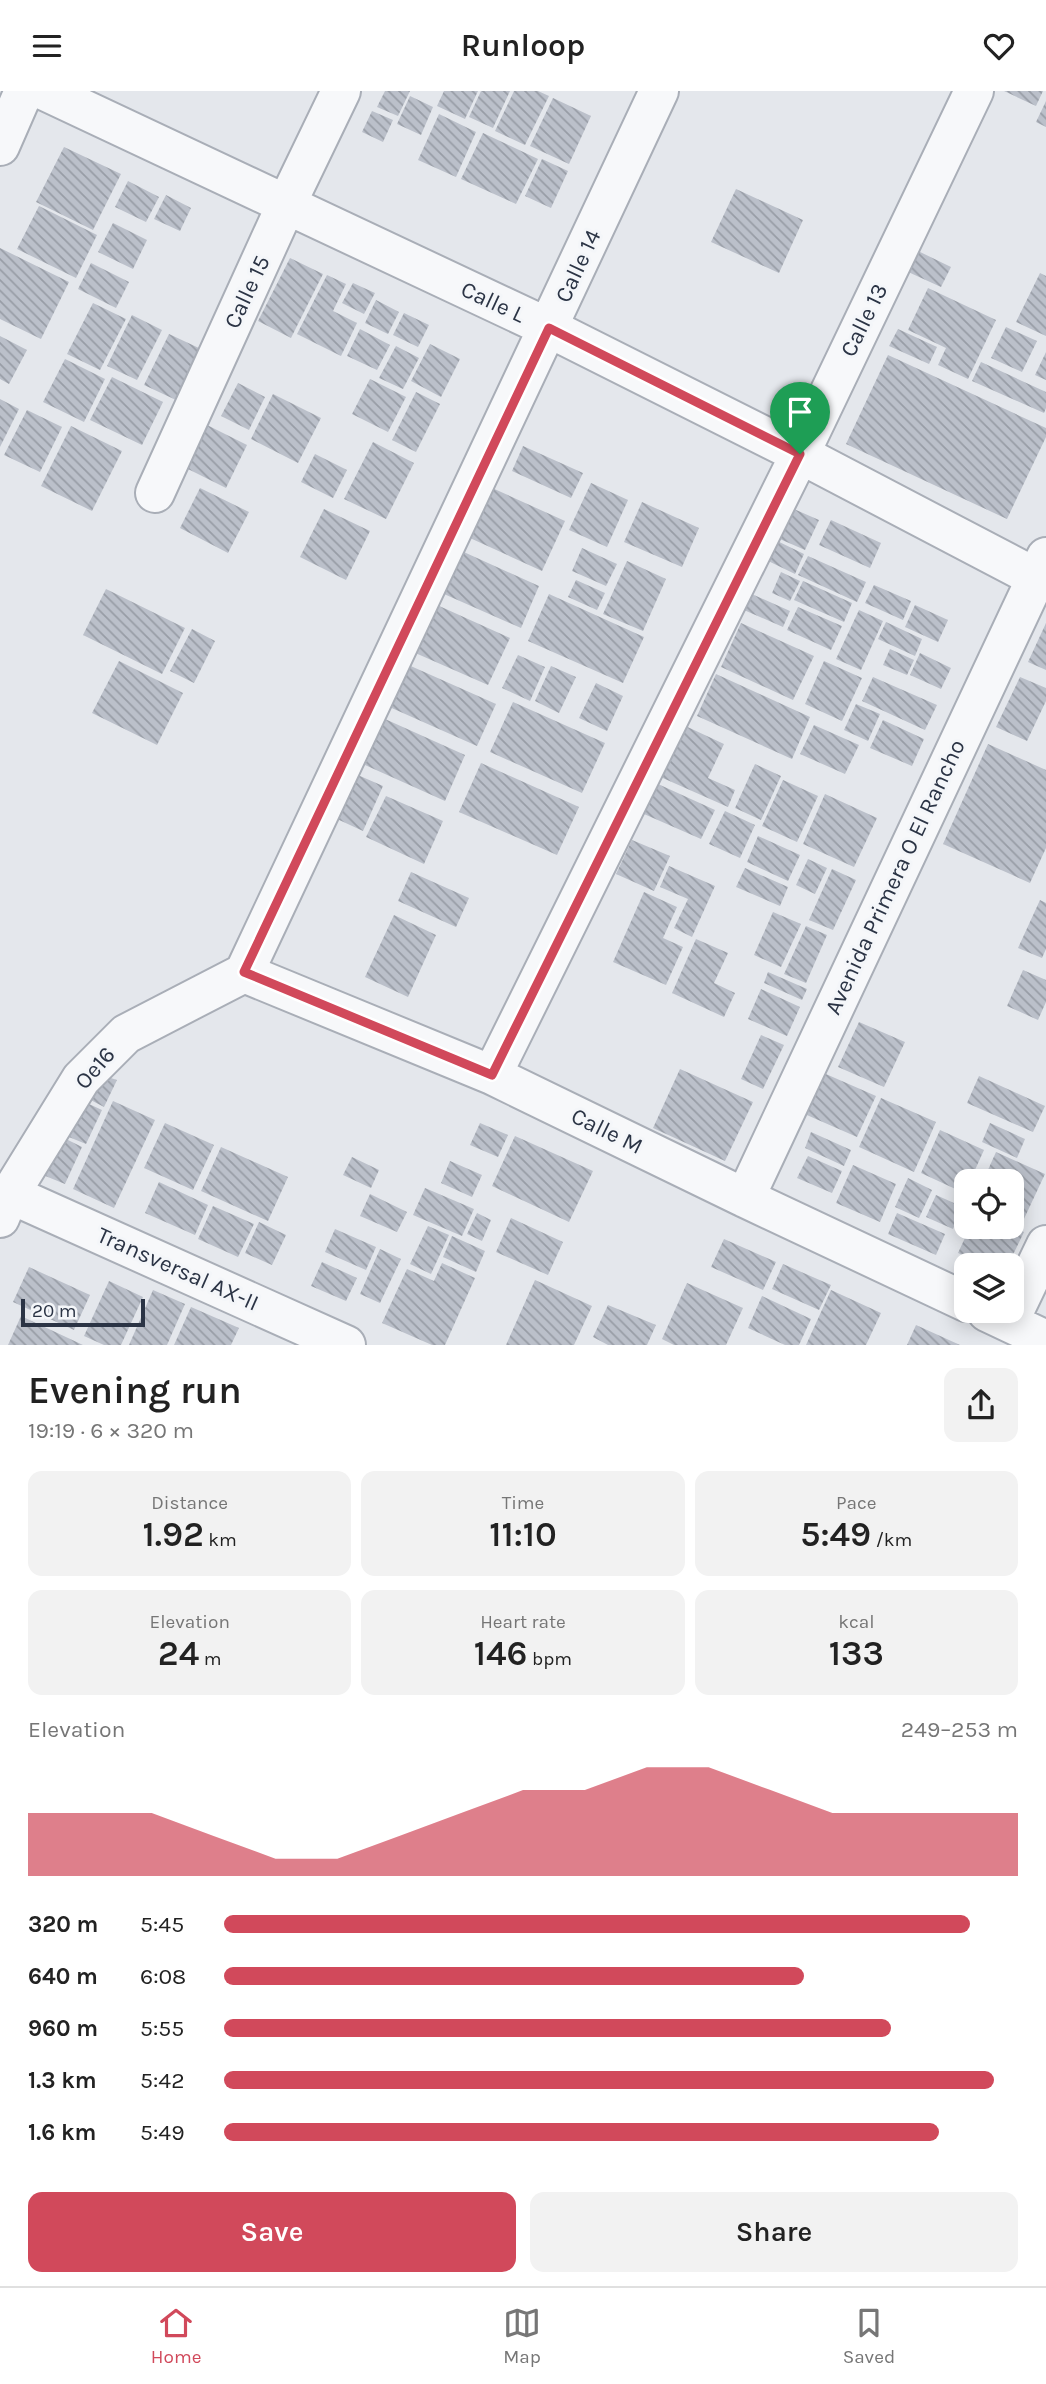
<!DOCTYPE html>
<html lang="en">
<head>
<meta charset="utf-8">
<style>
	body { margin:0; font-family:Karla,sans-serif; background:#f2f2f2; color:#222; height:100vh; display:flex; flex-direction:column; font-size:26px; white-space:nowrap }
	* { box-sizing:border-box; margin:0 }
	p { font-size:23px; color:#767676 }
	.icon { flex:none; width:38px; height:38px; fill:none; stroke:currentColor; stroke-width:2; stroke-linecap:round; stroke-linejoin:round }
	.map { position:relative; height:1254px; overflow:hidden }
	.side { display:flex; flex-direction:column; background:#fff; flex:1 }
	.side>* { flex:none }
	.tools { position:absolute; left:954px; top:1078px; display:grid; gap:14px }
	.tools a { display:grid; place-items:center; width:70px; height:70px; border-radius:14px; background:#fff; box-shadow:0 4px 18px #0003; font-size:35px }
	.scale { position:absolute; left:21px; bottom:18px; width:124px; box-sizing:border-box; padding-left:7px; border:4px solid #2b3445; border-top:0; font-size:19px; line-height:24px; white-space:nowrap; color:#2b3445; -webkit-text-stroke:5px #f4f6f9; paint-order:stroke }
	.pin { position:absolute; display:grid; place-items:center; width:60px; height:60px; color:#fff; margin:-72px -30px; border-radius:50% 50% 50% 0; rotate:-45deg; box-shadow:0 0 7px #0007 }
	.pin .icon { rotate:45deg }
	.round { display:grid; place-items:center; flex:none; width:74px; height:74px; border-radius:14px; background:#f2f2f2 }
	.head { display:flex; align-items:center; justify-content:space-between; height:119px; padding:0 28px }
	h1 { font-size:38px; font-weight:600; line-height:52px }
	.metrics { display:grid; grid-template-columns:repeat(3,1fr); gap:10px; height:119px; padding:7px 28px }
	.metrics div { display:grid; align-content:center; border-radius:14px; background:#f2f2f2; text-align:center }
	.metrics b { font-size:35px; font-weight:600 }
	.metrics small { font-size:19px; font-weight:400 }
	.metrics p { font-size:19px }
	.chart { height:196px; padding:14px 28px }
	.chart p { display:flex; justify-content:space-between }
	.chart svg { width:100%; height:126px; margin-top:7px; fill:#d1495b; opacity:.7 }
	.action { display:flex; gap:14px; margin-top:auto; padding:14px 28px }
	.action a { flex:1; height:80px; border-radius:14px; background:#d1495b; color:#fff; font-size:28px; font-weight:600; line-height:80px; text-align:center }
	.action a+a { background:#f2f2f2; color:#222 }
	ul { padding:0 28px; list-style:none; font-size:23px }
	li { display:grid; grid-template-columns:112px 84px 1fr; align-items:center; height:52px }
	li i { height:18px; border-radius:9px; background:#d1495b }
	header { display:flex; justify-content:space-between; align-items:center; height:91px; padding:0 28px; background:#fff; font-size:32px; font-weight:600 }
	.dock { display:flex; justify-content:space-around; align-items:center; height:98px; border-top:2px solid #e0e0e0; background:#fff; font-size:19px; color:#767676 }
	.dock a { display:grid; justify-items:center; gap:4px }
	.dock .current { color:#d1495b }
	.map>svg:first-child { display:block }
</style>
</head>
<body>
<header><svg class="icon" aria-label="menu" viewBox="0 0 24 24"><path d="M4 6h16M4 12h16M4 18h16"/></svg>Runloop<svg class="icon" aria-label="heart" viewBox="0 0 24 24"><path d="M12 20l-8-8c-3-5 5-10 8-4 3-6 11-1 8 4z"/></svg></header>
<div class="map">
<svg width="1046" height="1254" viewBox="0 0 1046 1254">
	<defs>
		<pattern id="building-back-hatch" width="6" height="6" patternUnits="userSpaceOnUse" patternTransform="scale(1.75)"><rect width="6" height="6" fill="#bbc0ca"/><path d="M-1 5l2 2M0 0l6 6M5-1l2 2" fill="none" stroke="#989da6"/></pattern>
	</defs>
	<rect width="100%" height="100%" fill="#e4e7ec"/>
	<path fill="url(#building-back-hatch)" d="M 385,0 L 410,0 L 398,25 L 377,16 Z
		M 444,0 L 478,0 L 465,28 L 437,15 Z
		M 481,0 L 510,0 L 493,37 L 469,26 Z
		M 514,0 L 538,0 L 549,5 L 525,54 L 495,40 Z
		M 1004,0 L 1043,0 L 1036,15 Z
		M 410,5 L 433,16 L 421,44 L 397,33 Z
		M 553,7 L 591,25 L 569,73 L 530,55 Z
		M 1046,10 L 1046,36 L 1036,31 Z
		M 372,20 L 393,29 L 383,51 L 362,41 Z
		M 439,23 L 476,41 L 456,86 L 418,69 Z
		M 483,42 L 538,68 L 516,113 L 461,88 Z
		M 64,56 L 121,83 L 93,139 L 36,111 Z
		M 542,68 L 568,80 L 551,117 L 525,105 Z
		M 128,90 L 159,106 L 146,131 L 115,116 Z
		M 736,98 L 803,129 L 779,182 L 711,151 Z
		M 166,104 L 191,117 L 180,140 L 154,128 Z
		M 39,115 L 97,144 L 76,187 L 17,158 Z
		M 113,132 L 147,149 L 133,178 L 98,161 Z
		M 0,157 L 69,191 L 41,248 L 0,228 Z
		M 916,159 L 951,176 L 941,196 L 906,180 Z
		M 290,167 L 323,183 L 291,247 L 258,230 Z
		M 91,172 L 129,191 L 116,217 L 78,198 Z
		M 1040,182 L 1046,185 L 1046,245 L 1016,231 Z
		M 327,184 L 346,193 L 333,220 L 357,232 L 341,265 L 297,243 Z
		M 353,192 L 375,202 L 364,223 L 342,212 Z
		M 928,197 L 996,229 L 968,288 L 938,274 L 946,257 L 908,239 Z
		M 376,209 L 399,221 L 388,243 L 365,232 Z
		M 93,212 L 126,228 L 100,279 L 67,263 Z
		M 404,222 L 429,234 L 418,256 L 393,244 Z
		M 132,224 L 162,239 L 137,289 L 107,275 Z
		M 1006,236 L 1037,250 L 1022,281 L 991,267 Z
		M 360,238 L 390,254 L 377,279 L 347,265 Z
		M 898,238 L 937,256 L 929,273 L 889,255 Z
		M 169,243 L 201,258 L 176,309 L 144,294 Z
		M 0,245 L 27,259 L 9,293 L 0,288 Z
		M 430,253 L 460,268 L 441,306 L 411,290 Z
		M 396,255 L 419,267 L 403,298 L 379,287 Z
		M 1046,261 L 1046,289 L 1035,284 Z
		M 888,264 L 1046,337 L 1046,346 L 1007,428 L 846,353 Z
		M 65,268 L 105,288 L 84,331 L 43,311 Z
		M 981,271 L 1046,301 L 1046,317 L 1044,322 L 972,290 Z
		M 112,286 L 163,311 L 142,354 L 90,329 Z
		M 370,288 L 406,306 L 388,341 L 352,323 Z
		M 238,292 L 265,306 L 249,339 L 221,325 Z
		M 416,301 L 440,313 L 416,361 L 392,349 Z
		M 273,303 L 321,327 L 298,372 L 251,348 Z
		M 0,308 L 19,318 L 0,356 Z
		M 27,319 L 62,336 L 40,381 L 4,364 Z
		M 203,332 L 247,354 L 226,397 L 182,375 Z
		M 71,335 L 122,360 L 92,420 L 41,395 Z
		M 373,351 L 414,372 L 386,428 L 344,408 Z
		M 523,355 L 583,382 L 571,407 L 512,380 Z
		M 315,363 L 347,379 L 333,407 L 301,391 Z
		M 481,392 L 565,430 L 542,480 L 459,442 Z
		M 591,392 L 628,409 L 607,456 L 569,439 Z
		M 200,397 L 249,421 L 228,462 L 180,437 Z
		M 642,411 L 699,437 L 682,476 L 624,451 Z
		M 787,415 L 819,429 L 805,459 L 773,445 Z
		M 324,418 L 370,440 L 346,489 L 300,466 Z
		M 831,429 L 881,452 L 870,477 L 819,454 Z
		M 769,446 L 804,463 L 795,483 L 760,466 Z
		M 455,457 L 539,495 L 521,537 L 435,499 Z
		M 582,457 L 617,473 L 606,495 L 572,480 Z
		M 808,465 L 866,491 L 857,511 L 798,484 Z
		M 627,470 L 666,488 L 643,540 L 603,523 Z
		M 781,481 L 800,490 L 790,510 L 772,502 Z
		M 576,489 L 605,502 L 597,519 L 568,506 Z
		M 803,490 L 852,512 L 844,531 L 794,509 Z
		M 874,494 L 911,510 L 903,529 L 865,512 Z
		M 106,498 L 185,537 L 162,583 L 83,544 Z
		M 745,500 L 790,520 L 783,536 L 737,516 Z
		M 549,503 L 644,546 L 623,592 L 528,550 Z
		M 426,509 L 510,547 L 488,594 L 404,557 Z
		M 915,514 L 948,529 L 938,551 L 905,536 Z
		M 798,516 L 842,535 L 831,559 L 787,539 Z
		M 859,519 L 883,530 L 861,579 L 836,568 Z
		M 886,531 L 922,548 L 915,565 L 878,548 Z
		M 741,532 L 814,565 L 793,609 L 721,576 Z
		M 1046,532 L 1046,579 L 1028,571 Z
		M 192,538 L 215,550 L 194,592 L 170,580 Z
		M 890,558 L 914,569 L 907,584 L 883,574 Z
		M 920,562 L 951,577 L 941,598 L 910,584 Z
		M 518,564 L 545,576 L 530,610 L 502,597 Z
		M 395,568 L 496,613 L 477,655 L 376,610 Z
		M 119,570 L 183,602 L 157,654 L 92,622 Z
		M 824,570 L 862,587 L 842,630 L 805,613 Z
		M 551,575 L 576,586 L 559,622 L 535,610 Z
		M 716,583 L 810,626 L 792,668 L 697,625 Z
		M 873,586 L 937,614 L 925,639 L 862,610 Z
		M 1020,586 L 1046,597 L 1046,610 L 1027,650 L 996,636 Z
		M 596,592 L 623,605 L 607,640 L 579,627 Z
		M 513,611 L 605,652 L 582,702 L 490,661 Z
		M 856,613 L 880,623 L 868,650 L 844,639 Z
		M 385,628 L 465,664 L 445,710 L 365,674 Z
		M 883,629 L 924,648 L 912,675 L 870,657 Z
		M 679,632 L 724,653 L 708,687 L 735,699 L 728,716 L 656,684 Z
		M 814,634 L 859,654 L 845,683 L 800,663 Z
		M 988,653 L 1046,679 L 1046,757 L 1030,792 L 943,753 Z
		M 481,672 L 579,716 L 557,764 L 459,721 Z
		M 755,673 L 781,685 L 761,729 L 735,717 Z
		M 344,678 L 383,695 L 363,740 L 324,722 Z
		M 783,689 L 818,705 L 797,751 L 762,735 Z
		M 658,693 L 715,719 L 701,748 L 644,723 Z
		M 825,703 L 877,727 L 854,776 L 803,753 Z
		M 386,705 L 443,730 L 424,773 L 366,746 Z
		M 725,720 L 755,734 L 740,767 L 709,753 Z
		M 758,745 L 800,764 L 788,790 L 747,771 Z
		M 632,749 L 670,765 L 654,800 L 616,783 Z
		M 808,768 L 827,777 L 815,803 L 796,794 Z
		M 669,775 L 715,795 L 692,846 L 674,837 L 688,808 L 660,796 Z
		M 745,777 L 788,796 L 780,815 L 736,796 Z
		M 832,778 L 856,789 L 833,839 L 809,829 Z
		M 411,781 L 469,807 L 456,836 L 398,810 Z
		M 644,801 L 677,816 L 663,847 L 683,856 L 666,894 L 613,871 Z
		M 1040,809 L 1046,812 L 1046,858 L 1042,867 L 1018,857 Z
		M 773,821 L 801,833 L 781,876 L 754,864 Z
		M 394,824 L 436,844 L 408,906 L 365,886 Z
		M 806,835 L 827,844 L 806,892 L 784,883 Z
		M 696,848 L 728,862 L 714,892 L 735,902 L 724,926 L 672,902 Z
		M 1023,879 L 1046,889 L 1046,911 L 1038,929 L 1007,915 Z
		M 768,881 L 807,898 L 802,909 L 764,892 Z
		M 761,898 L 800,916 L 787,945 L 748,928 Z
		M 859,931 L 905,951 L 884,996 L 838,976 Z
		M 761,944 L 784,954 L 763,998 L 741,988 Z
		M 680,978 L 753,1011 L 725,1070 L 653,1037 Z
		M 819,980 L 876,1005 L 857,1046 L 800,1021 Z
		M 95,982 L 117,989 L 104,1016 L 85,1006 Z
		M 979,985 L 1045,1015 L 1033,1041 L 967,1012 Z
		M 76,1007 L 102,1019 L 86,1053 L 59,1042 Z
		M 881,1007 L 936,1031 L 914,1081 L 859,1056 Z
		M 113,1010 L 155,1029 L 114,1117 L 73,1098 Z
		M 165,1032 L 214,1054 L 193,1099 L 144,1077 Z
		M 480,1032 L 508,1044 L 498,1066 L 470,1054 Z
		M 990,1032 L 1025,1048 L 1017,1067 L 982,1051 Z
		M 940,1039 L 984,1059 L 970,1090 L 966,1090 L 964,1102 L 921,1082 Z
		M 811,1041 L 851,1059 L 844,1075 L 805,1057 Z
		M 56,1043 L 82,1056 L 65,1093 L 38,1082 Z
		M 515,1045 L 593,1080 L 569,1131 L 492,1095 Z
		M 221,1056 L 288,1086 L 268,1130 L 201,1100 Z
		M 996,1061 L 1045,1083 L 1023,1130 L 1012,1125 L 1012,1090 L 983,1090 Z
		M 808,1065 L 842,1080 L 832,1102 L 797,1087 Z
		M 352,1066 L 379,1079 L 371,1097 L 343,1084 Z
		M 450,1070 L 482,1084 L 472,1106 L 441,1092 Z
		M 853,1074 L 896,1093 L 880,1131 L 836,1112 Z
		M 908,1087 L 932,1099 L 919,1127 L 895,1116 Z
		M 159,1091 L 208,1114 L 195,1144 L 145,1122 Z
		M 425,1097 L 474,1118 L 462,1145 L 413,1124 Z
		M 370,1103 L 407,1121 L 397,1141 L 360,1125 Z
		M 936,1104 L 963,1116 L 953,1138 L 926,1126 Z
		M 213,1115 L 254,1133 L 238,1166 L 198,1148 Z
		M 477,1122 L 491,1129 L 482,1150 L 467,1143 Z
		M 897,1122 L 945,1143 L 936,1164 L 888,1143 Z
		M 511,1127 L 563,1151 L 548,1184 L 496,1161 Z
		M 259,1131 L 286,1144 L 272,1174 L 245,1162 Z
		M 428,1135 L 449,1144 L 431,1183 L 410,1173 Z
		M 970,1136 L 1012,1136 L 1024,1141 L 1008,1174 L 986,1174 L 958,1162 Z
		M 335,1138 L 376,1156 L 366,1179 L 325,1161 Z
		M 452,1145 L 485,1160 L 476,1181 L 443,1166 Z
		M 724,1148 L 776,1171 L 763,1199 L 711,1176 Z
		M 380,1158 L 401,1168 L 380,1212 L 360,1203 Z
		M 322,1171 L 357,1187 L 346,1210 L 311,1195 Z
		M 442,1172 L 475,1187 L 445,1254 L 432,1254 L 382,1232 L 407,1178 L 434,1190 Z
		M 783,1173 L 831,1194 L 819,1219 L 772,1198 Z
		M 29,1176 L 90,1204 L 74,1239 L 13,1211 Z
		M 535,1189 L 592,1215 L 574,1254 L 506,1254 Z
		M 109,1190 L 143,1206 L 121,1254 L 104,1254 L 84,1245 Z
		M 687,1192 L 743,1217 L 726,1254 L 674,1254 L 662,1248 Z
		M 153,1199 L 185,1213 L 167,1254 L 129,1254 Z
		M 831,1199 L 881,1222 L 866,1254 L 806,1254 Z
		M 762,1205 L 811,1228 L 799,1254 L 785,1254 L 748,1237 Z
		M 608,1214 L 656,1234 L 647,1254 L 608,1254 L 593,1246 Z
		M 191,1216 L 239,1237 L 231,1254 L 174,1254 Z
		M 21,1225 L 83,1254 L 8,1254 Z
		M 916,1234 L 960,1254 L 907,1254 Z"/>
	<g fill="none" stroke-linecap="round" stroke-linejoin="round">
		<defs>
			<path id="minor" d="M 45,0 L 549,237 L 800,363 L 1046,492
				M 0,55 L 24,0
				M 155,402 L 286,114 L 341,0
				M 244,882 L 659,0
				M 244,882 L 492,984 L 745,1107 L 966,1211
				M 492,984 L 800,363 L 974,0
				M 10,1103 L 346,1254
				M 745,1107 L 1046,466
				M 0,1127 L 10,1103 L 81,988 L 126,943 L 244,882
				M 987,1221 L 1046,1249
				M 1009,1231 L 1046,1154"/>
		</defs>
		<use href="#minor" stroke="#a9aeb7" stroke-width="42"/>
		<use href="#minor" stroke="#f7f8fa" stroke-width="38"/>
	</g>
	<g fill="none" stroke-linecap="round" stroke-linejoin="round">
		<defs>
			<path id="route" d="M 549,237 L 800,363 L 492,984 L 244,881 Z"/>
		</defs>
		<use href="#route" stroke="#fff" stroke-width="14"/>
		<use href="#route" stroke="#d1495b" stroke-width="9"/>
	</g>
	<g text-anchor="middle" dominant-baseline="central" stroke-width="6" stroke-linejoin="round" paint-order="stroke">
		<g font-size="23" fill="#2b3445" stroke="#f4f6f9">
			<text transform="translate(578 175) rotate(-65)">Calle 14</text>
			<text transform="translate(247 201) rotate(-65)">Calle 15</text>
			<text transform="translate(493 211) rotate(25)">Calle L</text>
			<text transform="translate(864 229) rotate(-64)">Calle 13</text>
			<text transform="translate(895 786) rotate(-65)">Avenida Primera O El Rancho</text>
			<text transform="translate(95 977) rotate(-49)">Oe16</text>
			<text transform="translate(607 1040) rotate(26)">Calle M</text>
			<text transform="translate(178 1178) rotate(24)">Transversal AX-II</text>
		</g>
	</g>
</svg>
<div class="tools">
<a><svg class="icon" aria-label="locate" viewBox="0 0 24 24"><circle cx="12" cy="12" r="6"/><path d="M12 2v4M12 18v4M2 12h4M18 12h4"/></svg></a>
<a><svg class="icon" aria-label="layers" viewBox="0 0 24 24"><path d="M12 4l9 5-9 5-9-5zM3 14l9 5 9-5"/></svg></a>
</div>
<div class="scale">20 m</div>
<div class="pin" style="left:800px;top:363px;background:#1e9e55"><svg class="icon" aria-label="arrive" viewBox="0 0 24 24"><path d="M6 21V4h12l-3 4 3 4H6"/></svg></div>
</div>
<section class="side">
<div class="head"><div><h1>Evening run</h1><p>19:19 · 6 × 320 m</p></div><a class="round"><svg class="icon" aria-label="share" viewBox="0 0 24 24"><path d="M12 15V3M7 8l5-5 5 5M5 13v7h14v-7"/></svg></a></div>
<div class="metrics">
<div><p>Distance</p><b>1.92<small> km</small></b></div>
<div><p>Time</p><b>11:10</b></div>
<div><p>Pace</p><b>5:49<small> /km</small></b></div>
</div>
<div class="metrics">
<div><p>Elevation</p><b>24<small> m</small></b></div>
<div><p>Heart rate</p><b>146<small> bpm</small></b></div>
<div><p>kcal</p><b>133</b></div>
</div>
<div class="chart"><p><span>Elevation</span>249–253 m</p>
<svg viewBox="0 0 160 44" preserveAspectRatio="none"><path d="M0 44V22L10 22L20 22L30 30L40 38L50 38L60 30L70 22L80 14L90 14L100 6L110 6L120 14L130 22L140 22L150 22L160 22V44z"/></svg>
</div>
<ul>
<li><b>320 m</b>5:45<i style="width:94%"></i></li>
<li><b>640 m</b>6:08<i style="width:73%"></i></li>
<li><b>960 m</b>5:55<i style="width:84%"></i></li>
<li><b>1.3 km</b>5:42<i style="width:97%"></i></li>
<li><b>1.6 km</b>5:49<i style="width:90%"></i></li>
</ul>
<div class="action"><a>Save</a><a>Share</a></div>
</section>
<nav class="dock">
<a class="current"><svg class="icon" aria-label="home" viewBox="0 0 24 24"><path d="M3 11l9-7 9 7M6 9v11h12V9"/></svg>Home</a>
<a><svg class="icon" aria-label="map" viewBox="0 0 24 24"><path d="M3 6l6-2 6 2 6-2v14l-6 2-6-2-6 2zM9 4v14M15 6v14"/></svg>Map</a>
<a><svg class="icon" aria-label="saved" viewBox="0 0 24 24"><path d="M7 4h10v16l-5-4-5 4z"/></svg>Saved</a>
</nav>
</body>
</html>
